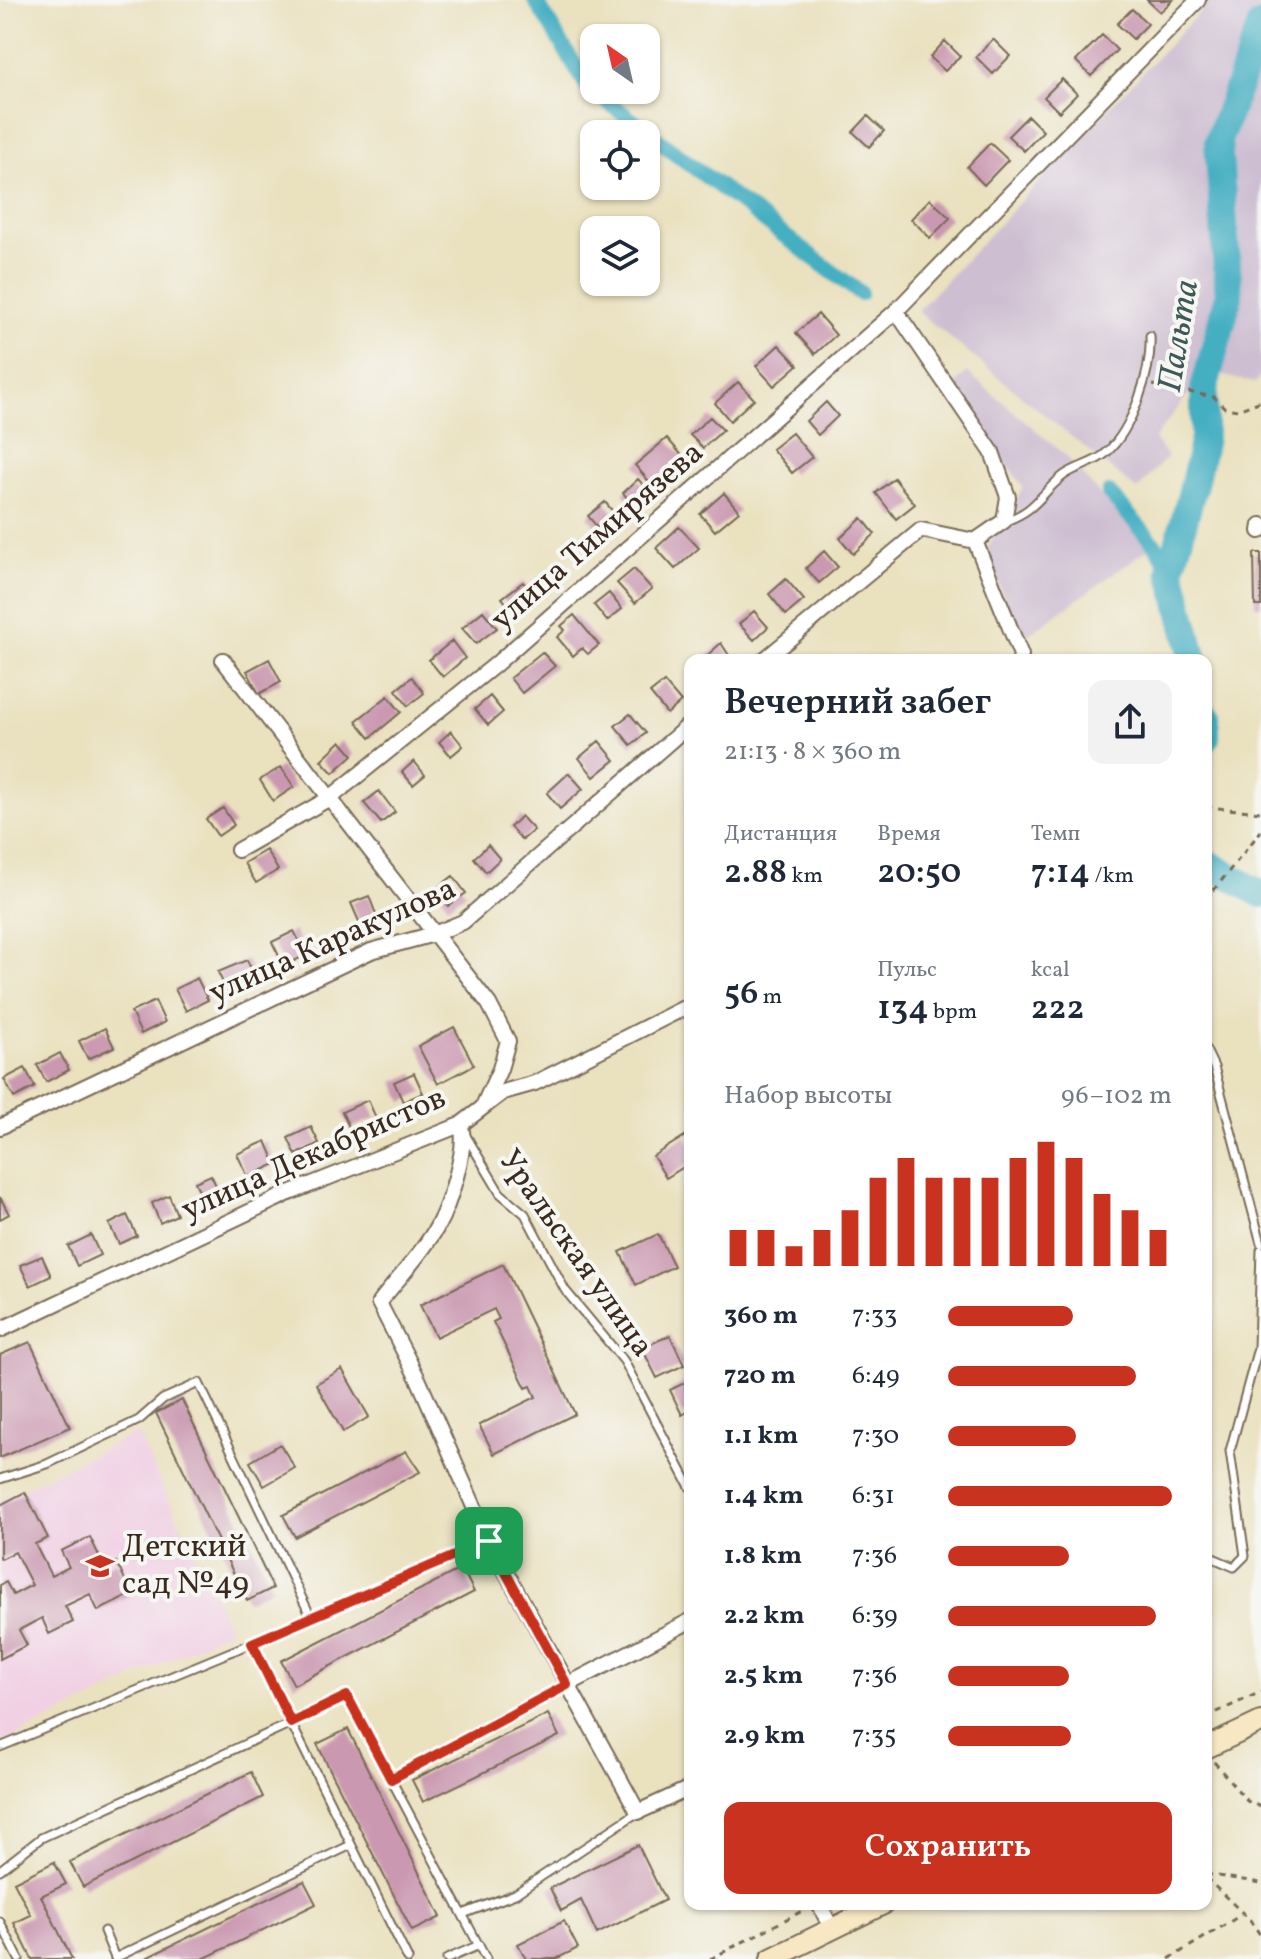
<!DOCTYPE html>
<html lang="ru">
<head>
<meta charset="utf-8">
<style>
	body { margin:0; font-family:Vollkorn,serif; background:#f2f2f3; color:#1f2937; height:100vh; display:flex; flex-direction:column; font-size:30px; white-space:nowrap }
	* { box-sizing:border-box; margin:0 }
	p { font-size:26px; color:#747a83 }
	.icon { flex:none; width:44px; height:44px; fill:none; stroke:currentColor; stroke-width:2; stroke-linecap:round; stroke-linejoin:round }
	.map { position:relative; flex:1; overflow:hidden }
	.sheet { position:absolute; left:684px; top:654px; width:528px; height:1256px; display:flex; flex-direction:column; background:#fff; border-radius:16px; box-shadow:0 2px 6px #0004 }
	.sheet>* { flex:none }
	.needle { width:52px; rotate:326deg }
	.tools { position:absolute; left:580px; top:24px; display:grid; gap:16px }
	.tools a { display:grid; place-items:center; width:80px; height:80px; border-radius:16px; background:#fff; box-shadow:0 2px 6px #0004; font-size:40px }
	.pin { position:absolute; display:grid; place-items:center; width:68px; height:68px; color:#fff; margin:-34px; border-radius:16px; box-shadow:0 4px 12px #0006 }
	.round { display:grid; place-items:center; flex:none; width:84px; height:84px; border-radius:16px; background:#f2f2f3 }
	.head { display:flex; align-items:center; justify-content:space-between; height:136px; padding:0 40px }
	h1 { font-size:36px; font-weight:600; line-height:60px }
	.stats { display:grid; grid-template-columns:repeat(3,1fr); gap:12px; height:136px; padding:8px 40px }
	.stats div { display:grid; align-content:center }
	.stats b { font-size:34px; font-weight:600 }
	.stats small { font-size:22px; font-weight:400 }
	.stats p { font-size:22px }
	.chart { height:224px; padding:16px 40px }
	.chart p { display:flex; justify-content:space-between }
	.chart svg { width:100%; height:144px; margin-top:8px; stroke:#c8321e; stroke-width:6 }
	.primary-button { display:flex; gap:16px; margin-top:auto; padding:16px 40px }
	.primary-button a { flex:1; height:92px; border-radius:16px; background:#c8321e; color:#fff; font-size:32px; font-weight:600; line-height:92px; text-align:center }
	ul { padding:0 40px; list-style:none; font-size:26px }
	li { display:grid; grid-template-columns:128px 96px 1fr; align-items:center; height:60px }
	li i { height:20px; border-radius:10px; background:#c8321e }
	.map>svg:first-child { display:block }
</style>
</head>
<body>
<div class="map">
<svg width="1261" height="1959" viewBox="0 0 1261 1959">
	<rect width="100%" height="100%" fill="#f6f6f2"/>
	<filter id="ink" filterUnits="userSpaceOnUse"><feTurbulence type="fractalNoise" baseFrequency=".0125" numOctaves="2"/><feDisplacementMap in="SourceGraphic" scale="16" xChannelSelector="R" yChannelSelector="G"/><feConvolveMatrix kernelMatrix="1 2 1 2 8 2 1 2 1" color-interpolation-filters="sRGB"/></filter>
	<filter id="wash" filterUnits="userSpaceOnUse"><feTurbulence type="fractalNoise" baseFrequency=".006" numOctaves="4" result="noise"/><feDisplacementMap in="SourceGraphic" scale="32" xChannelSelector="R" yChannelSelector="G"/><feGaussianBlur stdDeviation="1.8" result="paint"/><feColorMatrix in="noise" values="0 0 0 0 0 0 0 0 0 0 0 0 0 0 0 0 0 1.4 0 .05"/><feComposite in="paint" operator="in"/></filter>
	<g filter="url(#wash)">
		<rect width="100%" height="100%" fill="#eae1bf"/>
		<path fill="#f1d0e4" d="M 137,1432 L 230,1630 L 0,1744 L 0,1501 Z"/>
		<path fill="#cebed1" d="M 1211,0 L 1261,0 L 1261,17 L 1247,39 L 1213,131 L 1222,296 L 1196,384 L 1154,439 L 1168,456 L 1137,490 L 917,311 Z
			M 1261,29 L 1261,375 L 1255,383 L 1215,374 L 1230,295 L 1226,138 Z
			M 967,372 L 1065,455 L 1148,549 L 1022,639 L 985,552 L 1023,487 L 953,387 Z"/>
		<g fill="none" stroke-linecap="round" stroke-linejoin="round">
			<path stroke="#44afc2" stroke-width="16" d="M 535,0 L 588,87 L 860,293
				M 1109,493 L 1157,547 L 1171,570"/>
			<path stroke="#44afc2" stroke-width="28" d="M 1194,660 L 1171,570 L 1194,484 L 1204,438 L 1204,389 L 1229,296 L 1218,141 L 1261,25
				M 1206,717 L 1206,737
				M 1206,862 L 1261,894"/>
		</g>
		<g id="blocks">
			<path fill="#ca99b1" d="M 1147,0 L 1173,0 L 1160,12 Z
				M 1132,9 L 1148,24 L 1133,39 L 1117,24 Z
				M 1102,35 L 1117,50 L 1091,76 L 1076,61 Z
				M 993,39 L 1010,56 L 993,74 L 976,57 Z
				M 945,41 L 960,56 L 945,71 L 930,57 Z
				M 1062,79 L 1077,94 L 1059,112 L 1044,97 Z
				M 868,116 L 884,131 L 869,147 L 853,132 Z
				M 1028,116 L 1043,131 L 1024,151 L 1008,136 Z
				M 990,143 L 1008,160 L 984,185 L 967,167 Z
				M 930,199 L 950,218 L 930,238 L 911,219 Z
				M 818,314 L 836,335 L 815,354 L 796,333 Z
				M 779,345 L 798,365 L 774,386 L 756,366 Z
				M 738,382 L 754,399 L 730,421 L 715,403 Z
				M 826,402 L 838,416 L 818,435 L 806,421 Z
				M 710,417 L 723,430 L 703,448 L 690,435 Z
				M 792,433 L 812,457 L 792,473 L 772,449 Z
				M 667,438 L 690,465 L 658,492 L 635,465 Z
				M 894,478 L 915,504 L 896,519 L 876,493 Z
				M 638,479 L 651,494 L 636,508 L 623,493 Z
				M 724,493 L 739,511 L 715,531 L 700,514 Z
				M 605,502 L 620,520 L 603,534 L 588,516 Z
				M 862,518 L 875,534 L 853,554 L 840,538 Z
				M 679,527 L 699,548 L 675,569 L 656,548 Z
				M 824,551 L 838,567 L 819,583 L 806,568 Z
				M 1254,553 L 1261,553 L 1261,606 L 1255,606 Z
				M 634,569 L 652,589 L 635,603 L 617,583 Z
				M 786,579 L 804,600 L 786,615 L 769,594 Z
				M 523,582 L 535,597 L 515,614 L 502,598 Z
				M 609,593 L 622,609 L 607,621 L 594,605 Z
				M 483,611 L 497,628 L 476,644 L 462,628 Z
				M 754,611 L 768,627 L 754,640 L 739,624 Z
				M 574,615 L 599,645 L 588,654 L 582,648 L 573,656 L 557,637 L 565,630 L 561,626 Z
				M 452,641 L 465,658 L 443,677 L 429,660 Z
				M 721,643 L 732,660 L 702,660 Z
				M 542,652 L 555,666 L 522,693 L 510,678 Z
				M 269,659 L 281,682 L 259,694 L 247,671 Z
				M 412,677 L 424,693 L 408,706 L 396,690 Z
				M 664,682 L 681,702 L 667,714 L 650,693 Z
				M 388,696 L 401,712 L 370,738 L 356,721 Z
				M 490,696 L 503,712 L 488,725 L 475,709 Z
				M 630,714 L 646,733 L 631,745 L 615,726 Z
				M 451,731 L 463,746 L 451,756 L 439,742 Z
				M 341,741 L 353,755 L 333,773 L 321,760 Z
				M 599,741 L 615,760 L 594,777 L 579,758 Z
				M 414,761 L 425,775 L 413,785 L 402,772 Z
				M 281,767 L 294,787 L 273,801 L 260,780 Z
				M 569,773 L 583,789 L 560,809 L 547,793 Z
				M 379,791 L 395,812 L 381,823 L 364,803 Z
				M 223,808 L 234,825 L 218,836 L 206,819 Z
				M 521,816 L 534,830 L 522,840 L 510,827 Z
				M 488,845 L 500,859 L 486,872 L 474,858 Z
				M 266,850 L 278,870 L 256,883 L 244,863 Z
				M 453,876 L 466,893 L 448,906 L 436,889 Z
				M 369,896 L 377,917 L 360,924 L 351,903 Z
				M 294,931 L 306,955 L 284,966 L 272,942 Z
				M 247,960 L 256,979 L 227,992 L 218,972 Z
				M 197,978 L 208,1000 L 186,1011 L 175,989 Z
				M 155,1001 L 165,1022 L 141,1034 L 131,1012 Z
				M 454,1027 L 474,1065 L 438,1084 L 418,1046 Z
				M 105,1028 L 114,1047 L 88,1059 L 79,1041 Z
				M 60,1053 L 69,1070 L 46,1082 L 37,1065 Z
				M 25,1068 L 35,1087 L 14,1098 L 4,1079 Z
				M 414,1073 L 423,1093 L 403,1102 L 394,1082 Z
				M 368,1100 L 376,1118 L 350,1129 L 342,1112 Z
				M 311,1127 L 319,1143 L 296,1155 L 288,1138 Z
				M 685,1136 L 690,1144 L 690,1163 L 666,1178 L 653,1156 Z
				M 266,1141 L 276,1164 L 248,1177 L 237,1154 Z
				M 211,1175 L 220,1194 L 204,1201 L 195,1182 Z
				M 169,1195 L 177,1215 L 160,1223 L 152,1203 Z
				M 0,1197 L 9,1214 L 0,1219 Z
				M 127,1215 L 137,1236 L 119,1244 L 109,1224 Z
				M 658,1234 L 674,1266 L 636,1285 L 620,1252 Z
				M 91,1235 L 100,1255 L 77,1266 L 68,1246 Z
				M 42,1256 L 51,1276 L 30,1286 L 20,1265 Z
				M 503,1264 L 575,1414 L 494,1454 L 479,1425 L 536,1397 L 531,1386 L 526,1388 L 493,1322 L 499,1319 L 494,1309 L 436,1337 L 420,1305 Z
				M 670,1335 L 684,1365 L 657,1378 L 642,1348 Z
				M 30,1342 L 70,1427 L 0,1458 L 0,1355 Z
				M 342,1369 L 369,1417 L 343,1432 L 316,1384 Z
				M 690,1380 L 690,1410 L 682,1415 L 670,1390 Z
				M 182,1400 L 273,1588 L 247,1601 L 156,1413 Z
				M 280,1444 L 295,1468 L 264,1486 L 250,1462 Z
				M 406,1451 L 420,1472 L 295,1537 L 283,1515 Z
				M 25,1492 L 48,1538 L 35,1544 L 51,1576 L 69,1567 L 61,1551 L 90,1537 L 105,1568 L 116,1562 L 132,1594 L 98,1611 L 90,1594 L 65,1606 L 73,1622 L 49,1634 L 42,1618 L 19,1630 L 27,1645 L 0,1659 L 0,1585 L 6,1582 L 13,1595 L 32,1585 L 15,1552 L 1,1559 L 0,1557 L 0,1505 Z
				M 462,1568 L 474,1592 L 294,1685 L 281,1661 Z
				M 548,1714 L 559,1736 L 423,1802 L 412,1780 Z
				M 348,1729 L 441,1917 L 412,1931 L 317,1744 Z
				M 251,1772 L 263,1797 L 83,1887 L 70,1862 Z
				M 638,1845 L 665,1900 L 597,1934 L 581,1900 L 561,1911 L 550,1888 Z
				M 54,1862 L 66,1884 L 41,1896 L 72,1959 L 32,1959 L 14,1923 L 31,1915 L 14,1882 Z
				M 304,1881 L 316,1904 L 203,1959 L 144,1959 Z
				M 564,1921 L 578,1948 L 556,1959 L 526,1959 L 518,1944 Z"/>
		</g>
	</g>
	<g filter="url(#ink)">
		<use href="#blocks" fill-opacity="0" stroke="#786a56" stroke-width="2"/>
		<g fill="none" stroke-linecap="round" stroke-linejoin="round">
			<defs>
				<path id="service" d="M 1006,521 C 1038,509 1039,495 1063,476 C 1076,466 1094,464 1106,453 C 1133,429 1152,370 1150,336
					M 1206,1050 L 1214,1067 L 1261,1243
					M 465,1134 L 500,1193 L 525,1214 L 565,1290 L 624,1361 L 690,1487
					M 0,1479 L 47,1464 L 139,1420 L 163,1399 L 199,1383 L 311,1617
					M 1206,1555 L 1234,1567 L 1245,1556 L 1230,1451 L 1258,1348 L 1261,1250
					M 0,1747 L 252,1643
					M 391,1779 L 567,1685
					M 0,1870 L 41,1838 L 291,1723 L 408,1959
					M 463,1914 L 515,1894 L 638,1812
					M 0,1922 L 19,1959
					M 104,1931 L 115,1958 L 351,1845
					M 447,1959 L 479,1945
					M 486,1959 L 347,1696 L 291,1723 L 252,1643 L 489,1541"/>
				<path id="minor" d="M 896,311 L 992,452 L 1008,497 L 1004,521 L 975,541 L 1021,655 L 1020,660
					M 1260,531 L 1261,525
					M 223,660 L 489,1004 L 508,1041 L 500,1069 L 484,1104
					M 764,660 L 921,530 L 975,541
					M 238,850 L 330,798 L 495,665 L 896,311 L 1198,0
					M 460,1125 C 470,1144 448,1207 437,1227 C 422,1254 398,1278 379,1303 L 419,1381 L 489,1541 L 638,1812 L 690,1788
					M 0,1127 L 371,951 L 434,934 L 463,922 L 690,724
					M 0,1330 L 287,1194 L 460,1125 L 503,1092 L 535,1083 L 690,1005
					M 567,1685 L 690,1621
					M 819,1904 L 832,1929"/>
				<path id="secondary" d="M 1206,1748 L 1261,1722
					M 771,1959 L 883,1904"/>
			</defs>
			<use href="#service" stroke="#786a56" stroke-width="11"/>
			<use href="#minor" stroke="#786a56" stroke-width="18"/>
			<use href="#secondary" stroke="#786a56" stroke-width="24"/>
			<path stroke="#786a56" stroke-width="3" stroke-dasharray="6 6" stroke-linecap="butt" d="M 1153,385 L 1214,397 L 1225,408 L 1238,410 L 1261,401
				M 1206,807 L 1261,812
				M 1206,900 L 1261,831
				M 1206,1717 L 1261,1692
				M 1214,1762 L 1247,1801 L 1261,1807
				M 1206,1874 L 1261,1883
				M 1206,1878 L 1250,1920 L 1261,1936
				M 710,1959 L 806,1909
				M 1169,1959 L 1241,1915
				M 1260,1959 L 1261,1957"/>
			<use href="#service" stroke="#fff" stroke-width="7"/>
			<use href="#minor" stroke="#fff" stroke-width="14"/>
			<use href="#secondary" stroke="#f7e8c3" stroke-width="20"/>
		</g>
	</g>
	<g fill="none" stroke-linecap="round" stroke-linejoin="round" filter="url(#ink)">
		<defs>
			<path id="route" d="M 489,1541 L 567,1685 L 391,1779 L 347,1696 L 291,1723 L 252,1643 Z"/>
		</defs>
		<use href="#route" stroke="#fff" stroke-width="16"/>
		<use href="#route" stroke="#c8321e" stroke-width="10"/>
	</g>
	<defs>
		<symbol id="school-bare" viewBox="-9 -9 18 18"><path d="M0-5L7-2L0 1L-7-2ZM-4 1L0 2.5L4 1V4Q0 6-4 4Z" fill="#c8321e" stroke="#f6f6f2" stroke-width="2.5" paint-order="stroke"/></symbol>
	</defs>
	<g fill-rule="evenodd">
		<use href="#school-bare" x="80" y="1546" width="40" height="40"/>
	</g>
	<g text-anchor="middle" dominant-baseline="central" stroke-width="8" stroke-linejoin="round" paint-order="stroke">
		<g font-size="32" fill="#3b2a1e" stroke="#f6f6f2">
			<text transform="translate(598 537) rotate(-41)">улица Тимирязева</text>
			<text transform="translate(333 942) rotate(-24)">улица Каракулова</text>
			<text transform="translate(314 1155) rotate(-24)">улица Декабристов</text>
			<text transform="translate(575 1254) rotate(55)">Уральская улица</text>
		</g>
		<g font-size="32" fill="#3b2a1e" stroke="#f6f6f2" text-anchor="start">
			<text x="122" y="1548">Детский<tspan x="122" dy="37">сад №49</tspan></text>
		</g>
		<g font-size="34" font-style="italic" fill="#3e5957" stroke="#f6f6f2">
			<text transform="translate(1180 336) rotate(-81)">Пальта</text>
		</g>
	</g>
</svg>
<div class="tools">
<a><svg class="needle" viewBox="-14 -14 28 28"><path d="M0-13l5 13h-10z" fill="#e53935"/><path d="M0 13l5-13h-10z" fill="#747a83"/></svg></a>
<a><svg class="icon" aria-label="locate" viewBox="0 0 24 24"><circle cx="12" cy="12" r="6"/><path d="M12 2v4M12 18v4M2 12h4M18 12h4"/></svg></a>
<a><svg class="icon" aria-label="layers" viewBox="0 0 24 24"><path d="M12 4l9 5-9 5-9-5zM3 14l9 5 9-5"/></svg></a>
</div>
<div class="pin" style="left:489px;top:1541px;background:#1e9e55"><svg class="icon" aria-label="arrive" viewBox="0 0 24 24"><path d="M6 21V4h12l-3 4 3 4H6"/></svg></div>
<section class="sheet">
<div class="head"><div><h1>Вечерний забег</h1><p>21:13 · 8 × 360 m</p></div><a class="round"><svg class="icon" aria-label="share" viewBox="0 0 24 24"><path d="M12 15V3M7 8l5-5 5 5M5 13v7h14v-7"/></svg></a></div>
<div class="stats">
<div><p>Дистанция</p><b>2.88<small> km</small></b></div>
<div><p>Время</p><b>20:50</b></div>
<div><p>Темп</p><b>7:14<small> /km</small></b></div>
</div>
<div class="stats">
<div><b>56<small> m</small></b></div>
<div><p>Пульс</p><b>134<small> bpm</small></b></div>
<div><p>kcal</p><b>222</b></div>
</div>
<div class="chart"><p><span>Набор высоты</span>96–102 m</p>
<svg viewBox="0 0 160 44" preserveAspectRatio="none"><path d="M5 44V33M15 44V33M25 44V38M35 44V33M45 44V27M55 44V17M65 44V11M75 44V17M85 44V17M95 44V17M105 44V11M115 44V6M125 44V11M135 44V22M145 44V27M155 44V33"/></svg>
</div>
<ul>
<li><b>360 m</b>7:33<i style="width:56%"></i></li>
<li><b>720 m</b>6:49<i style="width:84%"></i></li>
<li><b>1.1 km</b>7:30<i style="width:57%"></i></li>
<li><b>1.4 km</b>6:31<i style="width:100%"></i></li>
<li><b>1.8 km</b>7:36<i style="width:54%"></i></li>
<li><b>2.2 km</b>6:39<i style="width:93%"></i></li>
<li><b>2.5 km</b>7:36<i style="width:54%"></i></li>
<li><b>2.9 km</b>7:35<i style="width:55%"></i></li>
</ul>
<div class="primary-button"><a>Сохранить</a></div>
</section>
</div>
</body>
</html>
